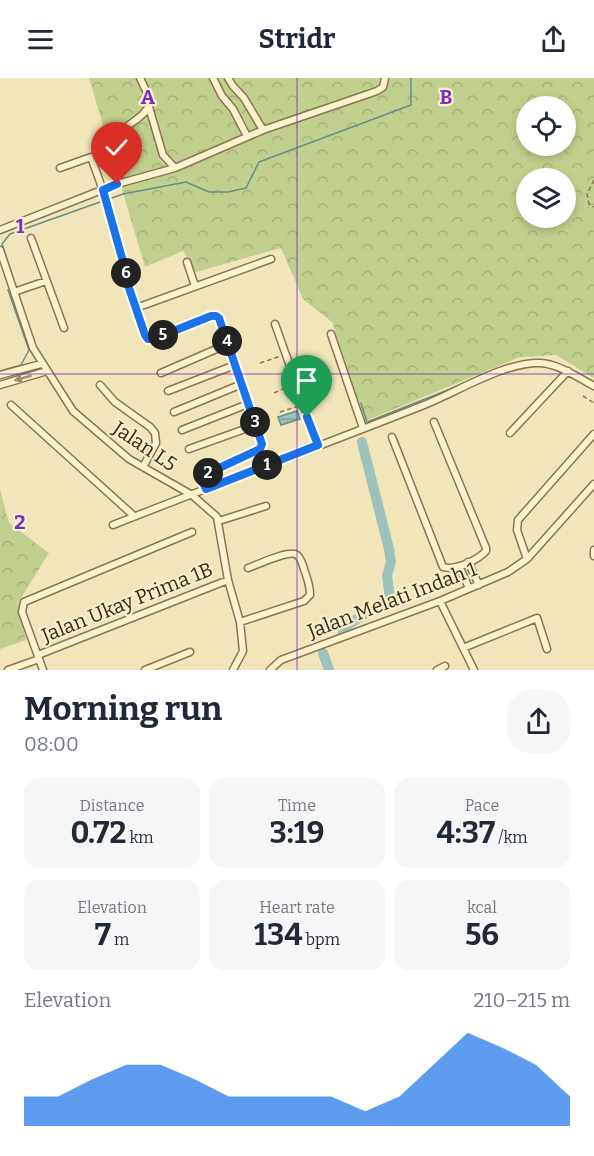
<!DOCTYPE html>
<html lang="en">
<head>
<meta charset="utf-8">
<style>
	body { margin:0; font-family:Bitter,serif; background:#f6f6f7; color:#1f2937; height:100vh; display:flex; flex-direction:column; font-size:22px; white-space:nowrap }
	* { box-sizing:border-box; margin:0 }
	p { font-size:20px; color:#747a83 }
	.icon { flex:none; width:33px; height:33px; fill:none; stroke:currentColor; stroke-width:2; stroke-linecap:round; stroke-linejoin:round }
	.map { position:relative; height:592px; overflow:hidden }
	.side { display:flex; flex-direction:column; background:#fff; flex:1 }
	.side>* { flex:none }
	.controls { position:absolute; left:516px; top:18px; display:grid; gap:12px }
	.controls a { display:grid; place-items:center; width:60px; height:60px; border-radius:50%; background:#fff; box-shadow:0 3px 9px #0003; font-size:30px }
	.pin { position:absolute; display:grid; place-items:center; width:51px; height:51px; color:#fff; margin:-62px -26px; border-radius:50% 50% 50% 0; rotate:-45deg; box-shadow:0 0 6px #0007 }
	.pin .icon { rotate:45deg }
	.km { position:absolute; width:30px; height:30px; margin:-15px; border-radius:50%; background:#222; color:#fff; font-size:16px; line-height:30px; text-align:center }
	.round { display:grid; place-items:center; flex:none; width:63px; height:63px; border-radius:24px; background:#f6f6f7 }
	.headline { display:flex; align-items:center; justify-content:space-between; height:102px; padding:0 24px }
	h1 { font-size:33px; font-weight:700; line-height:45px }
	.figures { display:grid; grid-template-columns:repeat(3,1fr); gap:9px; height:102px; padding:6px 24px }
	.figures div { display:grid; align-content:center; border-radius:15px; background:#f6f6f7; text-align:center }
	.figures b { font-size:30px; font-weight:700 }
	.figures small { font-size:16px; font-weight:400 }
	.figures p { font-size:16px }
	.chart { height:168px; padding:12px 24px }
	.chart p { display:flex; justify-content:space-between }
	.chart svg { width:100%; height:108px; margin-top:6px; fill:#1a73e8; opacity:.7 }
	header { display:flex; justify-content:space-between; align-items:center; height:78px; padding:0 24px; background:#fff; font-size:27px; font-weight:700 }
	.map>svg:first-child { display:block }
</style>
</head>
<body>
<header><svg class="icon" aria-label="menu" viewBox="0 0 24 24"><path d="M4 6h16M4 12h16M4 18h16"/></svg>Stridr<svg class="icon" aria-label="share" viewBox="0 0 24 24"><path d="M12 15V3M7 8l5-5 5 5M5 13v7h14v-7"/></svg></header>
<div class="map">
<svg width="594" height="592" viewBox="0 0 594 592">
	<defs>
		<pattern id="forest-crowns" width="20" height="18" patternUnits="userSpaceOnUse" patternTransform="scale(1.5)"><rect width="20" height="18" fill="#c2d08d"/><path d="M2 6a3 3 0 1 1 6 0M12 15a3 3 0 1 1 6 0" fill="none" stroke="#a7b379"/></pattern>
		<pattern id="water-rules" width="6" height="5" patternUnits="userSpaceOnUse" patternTransform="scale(1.5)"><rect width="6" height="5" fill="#9fc1bb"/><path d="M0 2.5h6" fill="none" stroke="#829d97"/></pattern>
	</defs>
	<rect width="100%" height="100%" fill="#f1e6ba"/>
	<path fill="url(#forest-crowns)" fill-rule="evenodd" d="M 89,0 L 594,0 L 594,300 L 556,277 L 520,279 L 365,343 L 332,244 L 303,221 L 281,170 L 196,194 L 183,173 L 145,189 ZM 526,28 L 566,28 L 566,68 L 526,68 ZM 526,100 L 566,100 L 566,140 L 526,140 Z
		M 0,411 L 9,445 L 49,475 L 18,525 L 26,562 L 0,571 Z"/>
	<path fill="url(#water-rules)" stroke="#668f89" stroke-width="1.5" d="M 297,333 L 300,341 L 281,347 L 278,339 Z"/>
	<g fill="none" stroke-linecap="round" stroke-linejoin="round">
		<path stroke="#668f89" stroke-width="1.5" d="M 109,121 L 123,116 L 186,104 L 209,114 L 228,114 L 246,110 L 259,84 L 411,27 L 411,0
			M 16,209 L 2,166 L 10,156 L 100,124
			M 502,289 C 541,275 561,284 594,304
			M 4,292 L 21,287 L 29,272 L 8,212
			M 361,325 L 367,344 L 468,304"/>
		<path stroke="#9fc1bb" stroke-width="10" d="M 343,557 L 343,550 L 390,520 L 387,498 L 391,484 L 389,471 L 362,364
			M 323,575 L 329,592"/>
		<defs>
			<path id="minor" d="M 213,0 L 222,18 L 233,31 L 247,58
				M 228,0 L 233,8 L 244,20 L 263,52
				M 149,29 L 163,77 L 175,90
				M 60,90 L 91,79 L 101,107 L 127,198 L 127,204 L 148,261 L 156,260 L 211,238 L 216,238 L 219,240 L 262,366 L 260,371 L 204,397 L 202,403 L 206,411
				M 117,106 C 116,94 113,64 121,54 C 131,43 146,39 151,23 L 140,0
				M 0,152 L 117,106 L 175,90 L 263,52 L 377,13 L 383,9 L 385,0
				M 31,160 L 64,250
				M 0,172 L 33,270 L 73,333 L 129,381 L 192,417 L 217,439 L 228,502 L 240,544 L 243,573 L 233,592
				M 187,184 L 195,208
				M 14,214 L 46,203
				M 136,230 L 271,181
				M 275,246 L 318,367
				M 331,256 L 363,350
				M 161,295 L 228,266
				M 0,297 L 41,286
				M 0,307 L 47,293
				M 100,307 L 115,324 L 150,349 L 155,355 L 156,365 L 143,389
				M 168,313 L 235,287
				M 11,327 L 134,438
				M 174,334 L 242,306
				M 182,352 L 248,326
				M 510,355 L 568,293
				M 392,359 L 443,489 C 455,493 478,482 486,473 L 486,470 L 434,344
				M 189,371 L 256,347
				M 219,443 L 266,428
				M 113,447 C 216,406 321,368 424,327 C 457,314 504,284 540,285 C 559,286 577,299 594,308
				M 594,472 L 594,478
				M 527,481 L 517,452 L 518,442 L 594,356
				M 468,484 L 479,507
				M 459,488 L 469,510
				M 440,523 L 474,592
				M 240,544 L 304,523 L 310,517 C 310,509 308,502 305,494 C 303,489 302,481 297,477 C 290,471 257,487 248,490
				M 463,570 L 537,540 L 547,571
				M 38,577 L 228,502
				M 8,592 L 39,581
				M 43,592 L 22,534 L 24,524 L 192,454
				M 145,592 L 190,574
				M 270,592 L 281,582 L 440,523 L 508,494 L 527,481 L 594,406
				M 437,592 L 445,588"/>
		</defs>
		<use href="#minor" stroke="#897553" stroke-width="9"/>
		<path stroke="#897553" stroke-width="1.5" stroke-dasharray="4.5 3" stroke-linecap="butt" d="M 594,102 L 587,116 L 589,126 L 594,129
			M 260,285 L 281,278
			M 274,315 L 291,307
			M 583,318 L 594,325
			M 280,334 L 299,328"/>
		<use href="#minor" stroke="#fcf3cd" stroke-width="6"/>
	</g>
	<defs><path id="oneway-solid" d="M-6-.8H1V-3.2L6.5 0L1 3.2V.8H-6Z" transform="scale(1.5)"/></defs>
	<use fill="#9a8e73" href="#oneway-solid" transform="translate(23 300) rotate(164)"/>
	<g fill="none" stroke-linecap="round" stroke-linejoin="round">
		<defs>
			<path id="route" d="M 117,106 L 103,112 L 127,198 L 127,204 L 145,257 L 148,261 L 156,260 L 211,238 L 216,238 L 219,240 L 262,366 L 260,371 L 204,397 L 202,403 L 206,411 L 318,367 L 307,339"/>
		</defs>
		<use href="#route" stroke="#fff" stroke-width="12"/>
		<use href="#route" stroke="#1a73e8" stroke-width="8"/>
	</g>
	<path fill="none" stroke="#7b2cbf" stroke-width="1.5" stroke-opacity="0.55" d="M 297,0 L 297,592M 0,296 L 594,296"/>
	<g text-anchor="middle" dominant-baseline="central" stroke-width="4.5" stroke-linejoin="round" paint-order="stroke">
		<g font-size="20" fill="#372a19" stroke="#f8efca">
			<text transform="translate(145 368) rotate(34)">Jalan L5</text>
			<text transform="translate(392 522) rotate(-21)">Jalan Melati Indah 1</text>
			<text transform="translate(127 524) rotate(-22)">Jalan Ukay Prima 1B</text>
		</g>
	</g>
	<g font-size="20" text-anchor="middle" font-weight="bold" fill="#7b2cbf" stroke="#f8efca" stroke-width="4.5" stroke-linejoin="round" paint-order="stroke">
		<text x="148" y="26">A</text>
		<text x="446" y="26">B</text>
		<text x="20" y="155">1</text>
		<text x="20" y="451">2</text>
	</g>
</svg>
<div class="controls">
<a><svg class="icon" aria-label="locate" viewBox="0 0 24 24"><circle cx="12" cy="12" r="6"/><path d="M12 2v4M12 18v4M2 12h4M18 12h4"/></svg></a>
<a><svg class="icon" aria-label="layers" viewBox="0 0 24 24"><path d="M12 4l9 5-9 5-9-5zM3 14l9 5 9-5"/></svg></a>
</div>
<div class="pin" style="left:307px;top:339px;background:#1e9e55"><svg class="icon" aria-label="arrive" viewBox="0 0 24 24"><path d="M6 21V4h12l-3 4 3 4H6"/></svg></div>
<div class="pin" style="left:117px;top:106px;background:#d93025"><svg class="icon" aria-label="check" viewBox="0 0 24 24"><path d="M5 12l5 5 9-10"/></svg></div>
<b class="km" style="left:267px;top:387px">1</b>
<b class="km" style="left:208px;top:395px">2</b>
<b class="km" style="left:255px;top:344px">3</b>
<b class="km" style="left:227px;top:263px">4</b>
<b class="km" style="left:163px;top:257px">5</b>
<b class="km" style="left:126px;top:195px">6</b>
</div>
<section class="side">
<div class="headline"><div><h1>Morning run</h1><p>08:00</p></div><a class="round"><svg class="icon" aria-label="share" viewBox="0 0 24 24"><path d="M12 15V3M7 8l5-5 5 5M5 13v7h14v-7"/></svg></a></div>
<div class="figures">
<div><p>Distance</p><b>0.72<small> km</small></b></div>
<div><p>Time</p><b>3:19</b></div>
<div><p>Pace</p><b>4:37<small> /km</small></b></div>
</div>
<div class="figures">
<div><p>Elevation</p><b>7<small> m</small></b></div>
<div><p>Heart rate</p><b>134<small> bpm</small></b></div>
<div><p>kcal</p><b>56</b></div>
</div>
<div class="chart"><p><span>Elevation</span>210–215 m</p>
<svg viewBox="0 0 160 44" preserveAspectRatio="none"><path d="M0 44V32L10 32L20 25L30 19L40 19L50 25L60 32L70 32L80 32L90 32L100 38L110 32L120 19L130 6L140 12L150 19L160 32V44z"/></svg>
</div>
</section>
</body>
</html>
